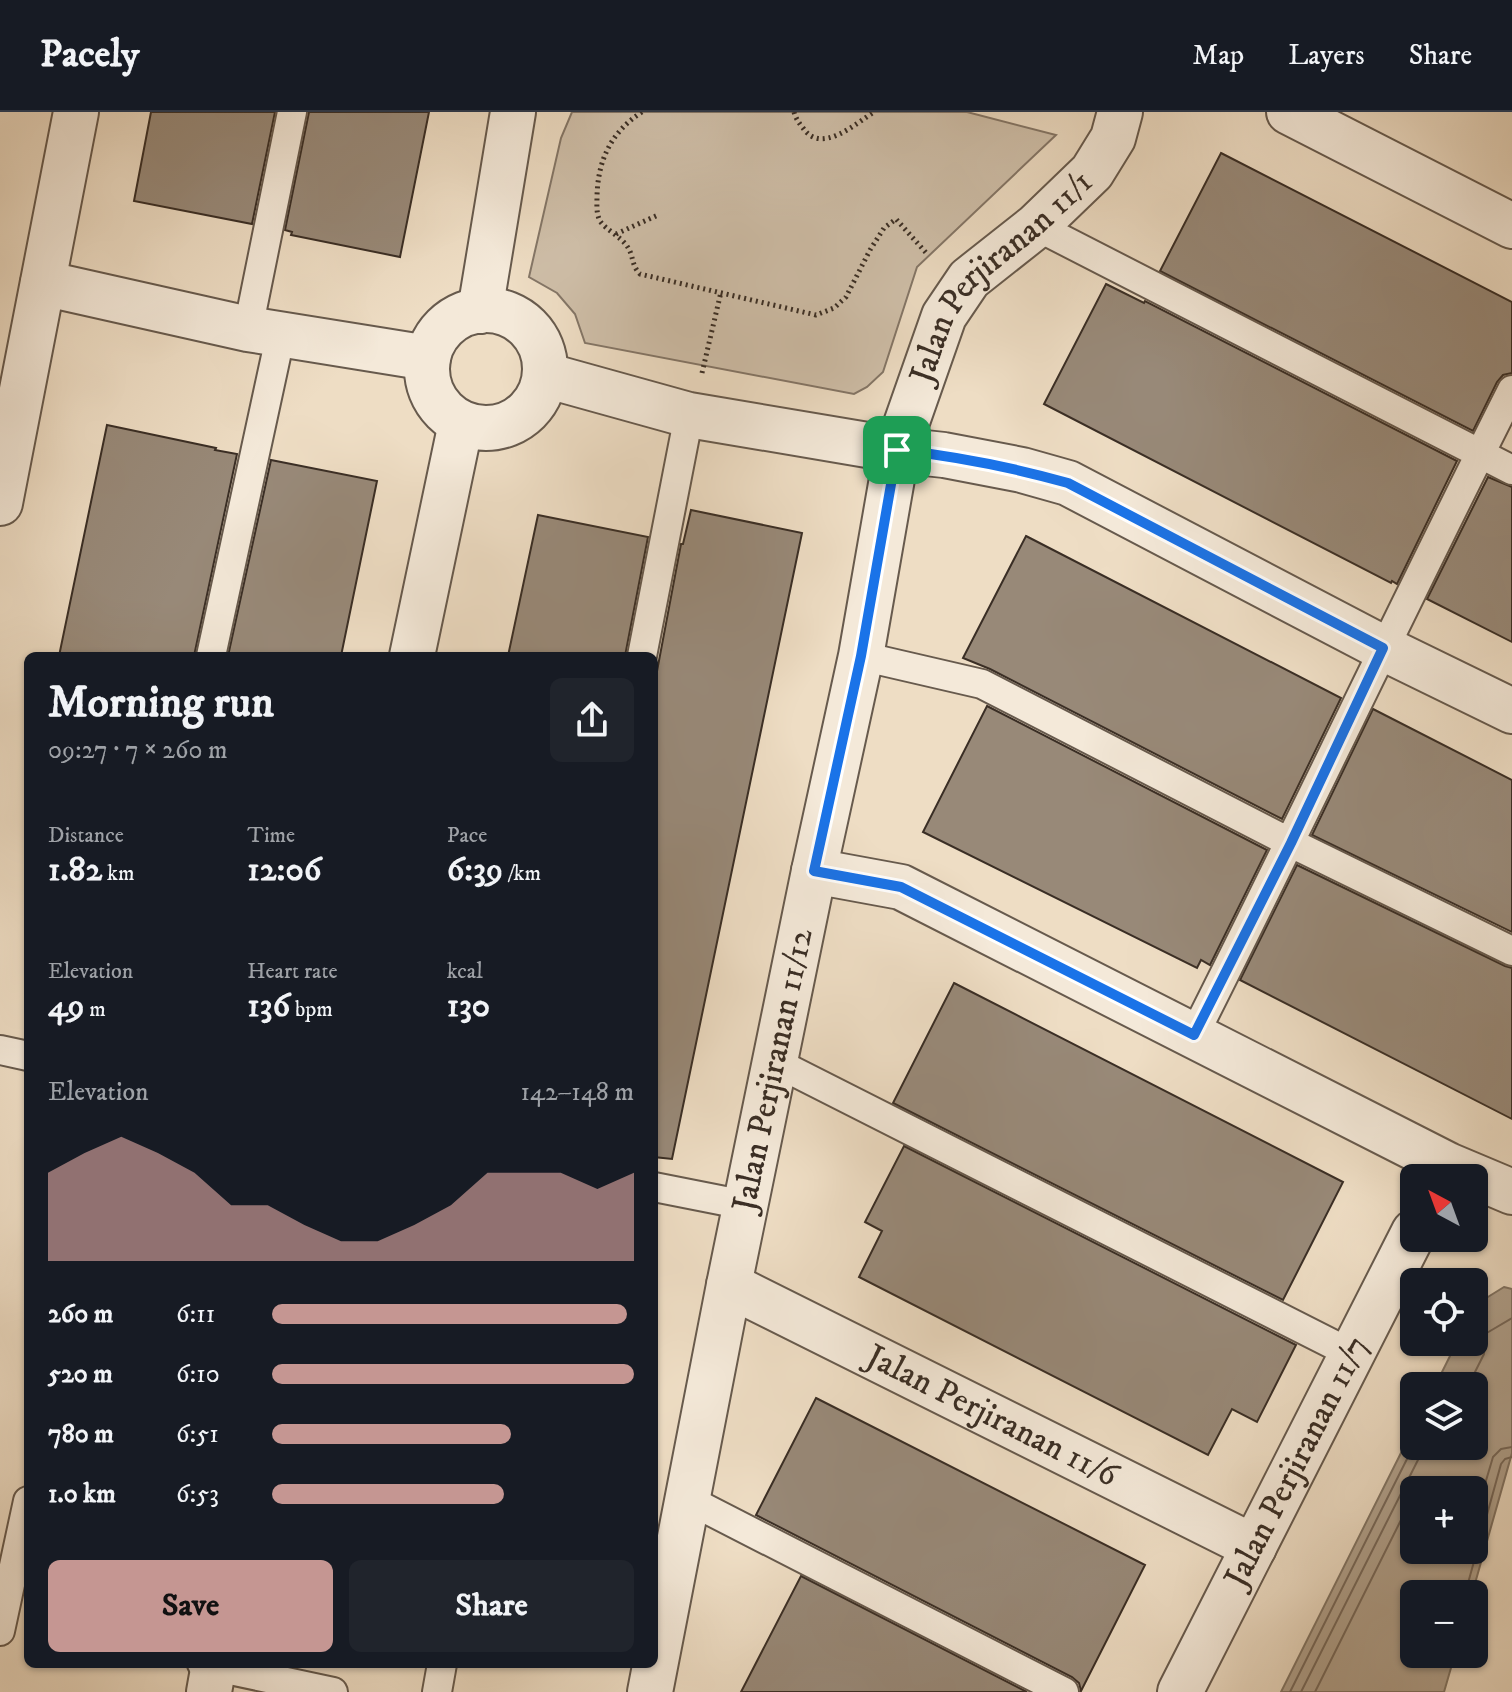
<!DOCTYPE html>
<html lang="en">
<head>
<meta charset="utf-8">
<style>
	body { margin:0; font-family:"IM FELL DW Pica",serif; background:#20242c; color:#f1f3f6; height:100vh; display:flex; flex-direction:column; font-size:30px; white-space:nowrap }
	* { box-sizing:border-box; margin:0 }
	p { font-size:26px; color:#9ea1a6 }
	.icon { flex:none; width:44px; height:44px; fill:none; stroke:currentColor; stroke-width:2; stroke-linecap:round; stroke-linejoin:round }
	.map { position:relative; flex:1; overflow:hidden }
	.sheet { position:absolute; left:24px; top:540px; width:634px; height:1016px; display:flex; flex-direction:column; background:#171b24; border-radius:12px; box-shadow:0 2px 6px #0004 }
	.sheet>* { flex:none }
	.needle { width:52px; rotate:319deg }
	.tools { position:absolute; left:1400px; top:1052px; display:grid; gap:16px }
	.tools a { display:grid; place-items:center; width:88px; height:88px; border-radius:12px; background:#171b24; box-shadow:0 2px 6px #0004; font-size:40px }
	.pin { position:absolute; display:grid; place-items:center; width:68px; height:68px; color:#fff; margin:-34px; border-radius:16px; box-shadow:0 4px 12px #0006 }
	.round { display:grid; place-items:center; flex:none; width:84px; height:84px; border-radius:12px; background:#20242c }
	.head { display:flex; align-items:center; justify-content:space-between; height:136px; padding:0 24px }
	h1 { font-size:44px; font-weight:800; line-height:60px }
	.metrics { display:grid; grid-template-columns:repeat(3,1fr); gap:12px; height:136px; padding:8px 24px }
	.metrics div { display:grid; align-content:center }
	.metrics b { font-size:34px; font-weight:800 }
	.metrics small { font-size:22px; font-weight:400 }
	.metrics p { font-size:22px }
	.chart { height:224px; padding:16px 24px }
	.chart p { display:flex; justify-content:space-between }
	.chart svg { width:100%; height:144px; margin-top:8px; fill:#c59692; opacity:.7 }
	.primary-button { display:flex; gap:16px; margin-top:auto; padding:16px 24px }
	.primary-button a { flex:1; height:92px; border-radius:12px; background:#c59692; color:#111; font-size:32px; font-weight:800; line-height:92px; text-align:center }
	.primary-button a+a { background:#20242c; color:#f1f3f6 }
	ul { padding:0 24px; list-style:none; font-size:26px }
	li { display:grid; grid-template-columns:128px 96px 1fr; align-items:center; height:60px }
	li i { height:20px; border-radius:10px; background:#c59692 }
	header { display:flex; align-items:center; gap:48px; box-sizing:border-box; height:112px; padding:0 40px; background:#171b24; border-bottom:2px solid #363941 }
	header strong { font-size:38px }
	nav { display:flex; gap:44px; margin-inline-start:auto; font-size:28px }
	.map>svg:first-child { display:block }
</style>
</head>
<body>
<header>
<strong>Pacely</strong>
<nav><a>Map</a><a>Layers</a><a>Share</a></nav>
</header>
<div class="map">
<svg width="1512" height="1580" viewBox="0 0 1512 1580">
	<rect width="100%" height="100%" fill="#eeddc4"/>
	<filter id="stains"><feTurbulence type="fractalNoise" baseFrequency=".0025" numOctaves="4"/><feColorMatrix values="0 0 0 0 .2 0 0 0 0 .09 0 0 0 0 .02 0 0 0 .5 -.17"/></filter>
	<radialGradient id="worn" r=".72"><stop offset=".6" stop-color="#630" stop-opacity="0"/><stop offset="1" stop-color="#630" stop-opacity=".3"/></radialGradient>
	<path fill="#cfbfa9" stroke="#847667" stroke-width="2" d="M 572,0 L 967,0 L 1056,23 L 917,155 L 883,260 L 867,275 L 854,282 L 585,231 L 575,202 L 557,181 L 529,165 L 561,26 Z"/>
	<path fill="#b1a28e" stroke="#817464" stroke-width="2" fill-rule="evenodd" d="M 1504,1175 L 1512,1177 L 1512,1341 L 1472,1482 L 1414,1482 L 1414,1542 L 1455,1542 L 1444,1580 L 1281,1580 L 1414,1315 L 1414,1334 L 1474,1334 L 1474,1274 L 1435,1274 L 1457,1230 L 1474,1230 L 1475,1193 ZM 1414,1378 L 1474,1378 L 1474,1438 L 1414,1438 Z"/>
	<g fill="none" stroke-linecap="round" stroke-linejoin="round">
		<path stroke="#76685a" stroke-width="2" d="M 1468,1274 L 1484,1242 L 1485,1222 L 1512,1206
			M 1474,1409 L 1493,1345 L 1501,1337 L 1512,1335
			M 1465,1482 L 1501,1352 L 1505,1347 L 1512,1345
			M 1290,1580 L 1414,1333
			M 1301,1580 L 1425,1334
			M 1315,1580 L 1414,1382"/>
	</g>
	<path fill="#988978" stroke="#3a2e25" stroke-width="2" d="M 151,0 L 275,0 L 252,112 L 134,89 Z
		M 309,0 L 429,0 L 400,145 L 291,123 L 292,120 L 285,118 Z
		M 1221,41 L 1512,190 L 1512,261 L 1503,263 L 1497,270 L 1473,319 L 1160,159 Z
		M 1106,172 L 1144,191 L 1145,189 L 1457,349 L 1397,472 L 1392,469 L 1391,471 L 1044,292 Z
		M 107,313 L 216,336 L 215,338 L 237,342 L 194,544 L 59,544 Z
		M 271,348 L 377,369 L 341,544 L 228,544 Z
		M 1488,365 L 1512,375 L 1512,530 L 1427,487 Z
		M 691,398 L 802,421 L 672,1047 L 654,1045 L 654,575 L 681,432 L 683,432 Z
		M 538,403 L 648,425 L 625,544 L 508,544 Z
		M 1026,424 L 1341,586 L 1282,707 L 990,557 L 963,546 Z
		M 987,594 L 1267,738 L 1210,853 L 1201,848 L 1197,856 L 923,720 Z
		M 1373,597 L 1512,668 L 1512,820 L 1312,723 Z
		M 1297,753 L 1505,854 L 1512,856 L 1512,1007 L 1240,868 Z
		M 954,871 L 1343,1070 L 1283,1188 L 893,991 Z
		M 904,1034 L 1296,1233 L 1257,1310 L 1232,1297 L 1208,1343 L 859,1165 L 882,1119 L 865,1110 Z
		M 816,1286 L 1145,1453 L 1081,1579 L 1079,1571 L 1072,1565 L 756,1403 Z
		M 801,1464 L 1027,1580 L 741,1580 Z"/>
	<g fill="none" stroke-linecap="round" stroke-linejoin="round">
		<defs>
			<path id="service" d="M 1036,114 L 1512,358
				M 248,217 L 292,0
				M 211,544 L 281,221
				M 642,544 L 689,303
				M 861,544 L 982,572 L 1291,731 L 1512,839
				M 1194,923 C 1302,709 1404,492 1512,278
				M 0,938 L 28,944
				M 775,950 L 1352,1242
				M 654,1075 L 745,1093
				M 687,1387 L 1064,1580
				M 0,1519 L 28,1389
				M 202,1552 L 333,1580
				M 437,1580 L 442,1552"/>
			<g id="minor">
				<path d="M 1289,0 L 1512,114"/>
				<path d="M 43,171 L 248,217 L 428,246"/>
				<circle cx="486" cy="257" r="59"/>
				<path d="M 480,199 L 513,0"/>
				<path d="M 545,263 L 689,303 L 897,338 L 944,343 L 1022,358 L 1068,371 L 1383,536 L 1512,599"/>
				<path d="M 0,391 L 76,0"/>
				<path d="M 412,544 L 461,311"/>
				<path d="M 814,759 L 901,775 L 1448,1053 L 1512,1080"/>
				<path id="s1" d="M 729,1173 L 1254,1435"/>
				<path d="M 209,1580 L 214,1552"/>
				<path id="s2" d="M 650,1580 L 729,1173 L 814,759 L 861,544 L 897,338 L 944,204 L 969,167 L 1036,114 L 1092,60 L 1113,26 L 1120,0"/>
				<path id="s3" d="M 1180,1580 L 1414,1120"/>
			</g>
		</defs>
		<use href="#service" stroke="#675a4d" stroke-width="32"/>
		<use href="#minor" stroke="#675a4d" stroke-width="48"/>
		<path stroke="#3a2e25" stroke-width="5" stroke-dasharray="2 4" stroke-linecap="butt" d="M 642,0 C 611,20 598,48 597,84 C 597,93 596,101 600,109 C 606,118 620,124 627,134 C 634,144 631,153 640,162 L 816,203 L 834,196 L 846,185 L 870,138 L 884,116 L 896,107 L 928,143
			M 794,0 C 796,7 799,11 803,16 C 821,43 855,12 874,0
			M 616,122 L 658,103
			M 702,261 L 721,180"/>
		<use href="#service" stroke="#f4e9d9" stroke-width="28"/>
		<use href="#minor" stroke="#f4e9d9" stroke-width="44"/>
	</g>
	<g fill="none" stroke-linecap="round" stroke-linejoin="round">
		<defs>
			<path id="route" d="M 897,338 C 955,344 1011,355 1068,371 L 1383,536 L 1291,731 L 1194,923 L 901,775 L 814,759 L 861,544 Z"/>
		</defs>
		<use href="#route" stroke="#fff" stroke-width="16"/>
		<use href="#route" stroke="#1a73e8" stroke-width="10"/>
	</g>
	<g text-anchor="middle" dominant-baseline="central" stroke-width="7" stroke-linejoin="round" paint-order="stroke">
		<g font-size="34" fill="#3a2e25" stroke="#f4e9d9">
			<text stroke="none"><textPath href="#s2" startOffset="1474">Jalan Perjiranan 11/1</textPath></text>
			<text stroke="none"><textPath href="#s2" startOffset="634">Jalan Perjiranan 11/12</textPath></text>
			<text stroke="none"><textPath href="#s1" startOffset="294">Jalan Perjiranan 11/6</textPath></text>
			<text stroke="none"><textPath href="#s3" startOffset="258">Jalan Perjiranan 11/7</textPath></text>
		</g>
	</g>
	<rect width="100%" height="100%" filter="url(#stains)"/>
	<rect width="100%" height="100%" fill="url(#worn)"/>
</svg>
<div class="tools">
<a><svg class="needle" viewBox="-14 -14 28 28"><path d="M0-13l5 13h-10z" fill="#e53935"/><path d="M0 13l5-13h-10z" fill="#9ea1a6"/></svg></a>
<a><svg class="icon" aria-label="locate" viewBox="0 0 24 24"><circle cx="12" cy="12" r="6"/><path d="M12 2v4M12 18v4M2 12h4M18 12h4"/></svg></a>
<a><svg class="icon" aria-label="layers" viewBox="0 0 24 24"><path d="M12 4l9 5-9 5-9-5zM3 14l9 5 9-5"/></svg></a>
<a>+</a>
<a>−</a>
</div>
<div class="pin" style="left:897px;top:338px;background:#1e9e55"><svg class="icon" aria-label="arrive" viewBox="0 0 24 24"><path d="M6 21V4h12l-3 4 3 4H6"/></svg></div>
<section class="sheet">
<div class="head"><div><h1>Morning run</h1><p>09:27 · 7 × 260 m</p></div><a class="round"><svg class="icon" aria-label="share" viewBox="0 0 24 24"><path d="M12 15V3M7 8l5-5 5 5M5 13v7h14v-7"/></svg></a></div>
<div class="metrics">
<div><p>Distance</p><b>1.82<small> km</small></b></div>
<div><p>Time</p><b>12:06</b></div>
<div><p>Pace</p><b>6:39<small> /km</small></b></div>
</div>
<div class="metrics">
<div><p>Elevation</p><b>49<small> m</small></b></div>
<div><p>Heart rate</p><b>136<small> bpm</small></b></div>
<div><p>kcal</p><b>130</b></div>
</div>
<div class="chart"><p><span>Elevation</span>142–148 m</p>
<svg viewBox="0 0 160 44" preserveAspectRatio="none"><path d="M0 44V17L10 11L20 6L30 11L40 17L50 27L60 27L70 33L80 38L90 38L100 33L110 27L120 17L130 17L140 17L150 22L160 17V44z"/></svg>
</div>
<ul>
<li><b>260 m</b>6:11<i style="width:98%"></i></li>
<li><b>520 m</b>6:10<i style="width:100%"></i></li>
<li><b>780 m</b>6:51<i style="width:66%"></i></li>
<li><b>1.0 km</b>6:53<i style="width:64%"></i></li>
</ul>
<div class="primary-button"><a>Save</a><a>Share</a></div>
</section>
</div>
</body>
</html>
